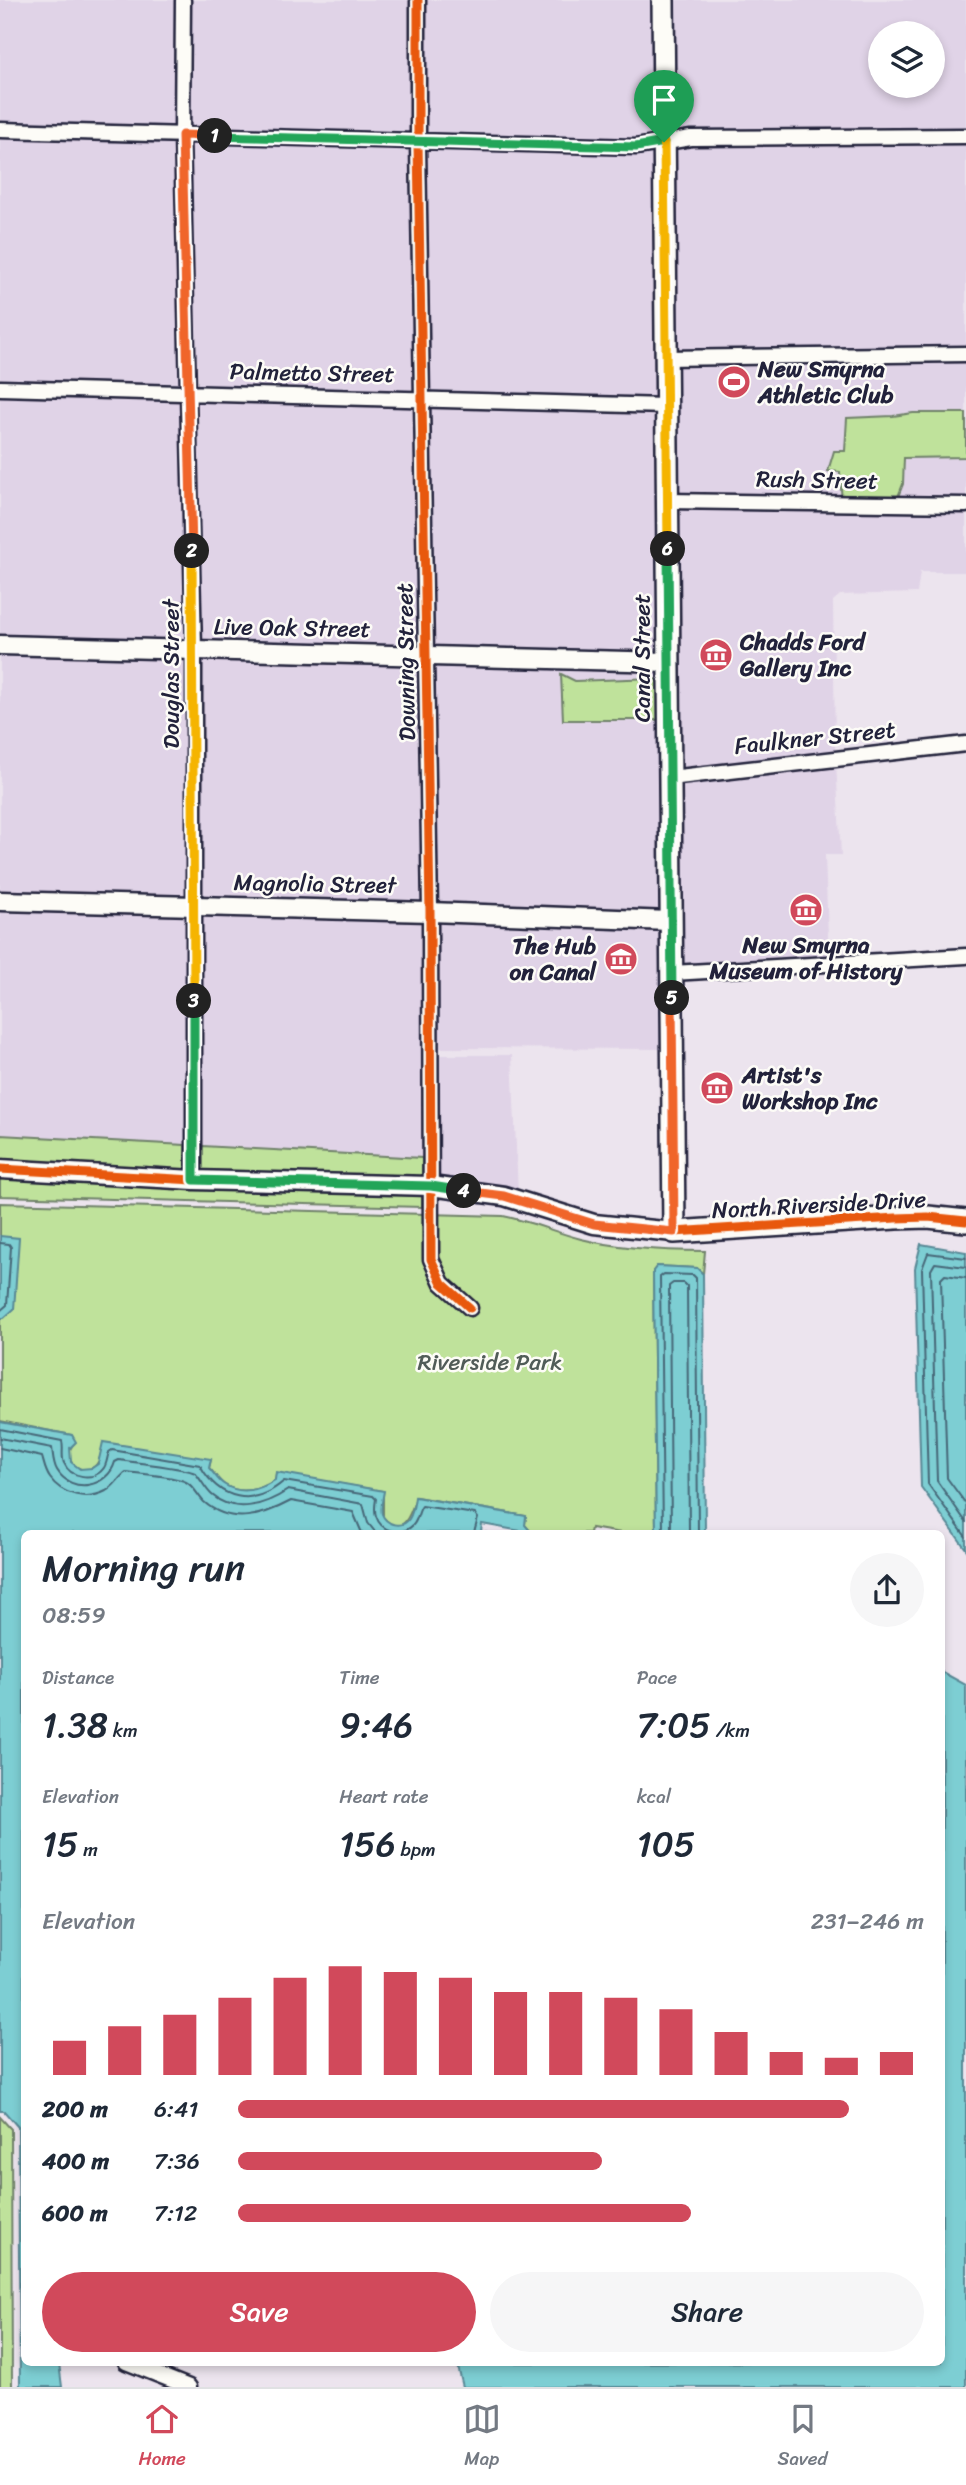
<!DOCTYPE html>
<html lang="en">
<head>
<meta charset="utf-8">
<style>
	body { margin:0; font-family:Sriracha,sans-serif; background:#f6f6f7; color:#1f2937; height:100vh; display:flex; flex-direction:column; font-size:26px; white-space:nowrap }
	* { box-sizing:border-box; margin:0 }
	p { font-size:23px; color:#747a83 }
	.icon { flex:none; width:38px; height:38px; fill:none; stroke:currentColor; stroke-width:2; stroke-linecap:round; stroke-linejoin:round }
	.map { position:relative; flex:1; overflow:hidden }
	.details { position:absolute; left:21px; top:1530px; width:924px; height:836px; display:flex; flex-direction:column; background:#fff; border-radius:10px; box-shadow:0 4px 10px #0003 }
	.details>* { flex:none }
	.buttons { position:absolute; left:868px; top:21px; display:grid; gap:14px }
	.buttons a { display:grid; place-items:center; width:77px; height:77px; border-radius:50%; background:#fff; box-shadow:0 4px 10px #0003; font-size:35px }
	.pin { position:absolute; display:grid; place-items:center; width:60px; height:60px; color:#fff; margin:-72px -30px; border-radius:50% 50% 50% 0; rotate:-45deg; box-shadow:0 0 7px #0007 }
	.pin .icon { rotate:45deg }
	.km { position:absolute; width:35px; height:35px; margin:-18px; border-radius:50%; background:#222; color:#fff; font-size:19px; line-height:35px; text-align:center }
	.round { display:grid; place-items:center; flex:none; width:74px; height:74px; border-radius:37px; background:#f6f6f7 }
	.head { display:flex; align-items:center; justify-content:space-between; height:119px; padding:0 21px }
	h1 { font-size:38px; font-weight:600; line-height:52px }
	.stats { display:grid; grid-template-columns:repeat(3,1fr); gap:10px; height:119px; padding:7px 21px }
	.stats div { display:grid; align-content:center }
	.stats b { font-size:35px; font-weight:600 }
	.stats small { font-size:19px; font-weight:400 }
	.stats p { font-size:19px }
	.chart { height:196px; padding:14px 21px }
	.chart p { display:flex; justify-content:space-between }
	.chart svg { width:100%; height:126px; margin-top:7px; stroke:#d1495b; stroke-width:6 }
	.primary-button { display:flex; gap:14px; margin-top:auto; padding:14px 21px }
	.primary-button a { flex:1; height:80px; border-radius:42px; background:#d1495b; color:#fff; font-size:28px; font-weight:600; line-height:80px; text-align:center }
	.primary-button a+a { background:#f6f6f7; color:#1f2937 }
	ul { padding:0 21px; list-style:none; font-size:23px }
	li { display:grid; grid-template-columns:112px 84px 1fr; align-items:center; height:52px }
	li i { height:18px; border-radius:9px; background:#d1495b }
	.tabs { display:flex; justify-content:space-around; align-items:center; height:98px; border-top:2px solid #e0e1e3; background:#fff; font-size:19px; color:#747a83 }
	.tabs a { display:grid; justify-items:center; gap:4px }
	.tabs .on { color:#d1495b }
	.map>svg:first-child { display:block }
</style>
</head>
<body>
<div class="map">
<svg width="966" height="2387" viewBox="0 0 966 2387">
	<rect width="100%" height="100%" fill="#ece4ee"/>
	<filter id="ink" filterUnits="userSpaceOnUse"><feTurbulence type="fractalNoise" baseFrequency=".0143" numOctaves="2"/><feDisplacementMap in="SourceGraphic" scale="14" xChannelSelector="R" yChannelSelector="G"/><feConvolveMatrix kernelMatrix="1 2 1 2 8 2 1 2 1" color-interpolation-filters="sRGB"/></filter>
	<g filter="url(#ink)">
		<path fill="#e0d3e7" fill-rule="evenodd" d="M 0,0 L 175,0 L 173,127 L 0,122 Z
			M 192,0 L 410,0 L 409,134 L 190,128 Z
			M 418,0 L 966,0 L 966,572 L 920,572 L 917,593 L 840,595 L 833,601 L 835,744 L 841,855 L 825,855 L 829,964 L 673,973 L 673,1049 L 431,1048 ZM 880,33 L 933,33 L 933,86 L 880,86 Z
			M 0,138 L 173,143 L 181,386 L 0,380 Z
			M 190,143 L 409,150 L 414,390 L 198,386 Z
			M 0,396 L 181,401 L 186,642 L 0,637 Z
			M 198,402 L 414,406 L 416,648 L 203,643 Z
			M 0,653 L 186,658 L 186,898 L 0,893 Z
			M 203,658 L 416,663 L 421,903 L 203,898 Z
			M 0,908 L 186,914 L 185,1145 L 0,1135 Z
			M 203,914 L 421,919 L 422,1158 L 202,1146 Z
			M 439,1055 L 512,1055 L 518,1193 L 440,1180 Z"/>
		<path fill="#bfe29b" stroke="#70826b" stroke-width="2" d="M 913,413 L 966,413 L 966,457 L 904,458 L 903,484 L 895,504 L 842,504 L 840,472 L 828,471 L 834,451 L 845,451 L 847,418 L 893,416 Z
			M 561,674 L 575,681 L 654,678 L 661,686 L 664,720 L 563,720 Z
			M 0,1135 L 185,1145 L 185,1172 L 0,1161 Z
			M 202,1146 L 422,1158 L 422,1178 L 202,1172 Z
			M 0,1177 L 422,1194 L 422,1207 L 0,1196 Z
			M 0,1203 L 503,1216 C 530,1221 554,1232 581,1239 C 622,1249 663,1251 705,1251 L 703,1274 L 697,1268 L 657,1266 L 653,1271 L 656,1533 L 621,1533 L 591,1528 L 590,1533 L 532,1533 L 525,1525 L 526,1516 L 416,1497 C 411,1513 403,1540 383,1517 L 383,1491 L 276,1473 L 275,1480 C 260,1490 241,1495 225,1485 C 218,1481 215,1473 209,1468 L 211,1460 L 100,1457 C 93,1483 55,1464 75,1442 L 71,1435 L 0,1421 Z
			M 0,2117 L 11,2129 L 12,2387 L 0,2387 Z"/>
		<path fill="#7dced3" stroke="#598996" stroke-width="2" d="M 0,1236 L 19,1238 L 14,1309 L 4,1318 L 0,1318 Z
			M 921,1244 L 966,1252 L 966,1549 L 921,1487 L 915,1268 Z
			M 657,1266 L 697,1268 L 703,1274 L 705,1533 L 656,1533 L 653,1271 Z
			M 0,1422 L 72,1435 L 76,1442 L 70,1448 L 71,1462 L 80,1469 L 92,1468 L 98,1464 L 103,1442 L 211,1459 L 209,1468 C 214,1473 218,1481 225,1485 C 241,1495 260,1490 275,1480 L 276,1472 L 384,1491 C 383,1498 380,1507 382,1514 C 386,1525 402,1529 409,1519 C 413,1513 414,1504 415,1497 L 526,1516 L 525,1525 L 532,1533 L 482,1524 L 481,1532 L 488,1533 L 24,1533 L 24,2362 L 59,2363 L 62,2387 L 20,2387 L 18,2127 L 4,2111 L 0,2111 Z
			M 942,1672 L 966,1685 L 966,2387 L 463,2387 L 457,2363 L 942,2362 Z"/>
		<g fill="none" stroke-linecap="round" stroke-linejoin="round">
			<path stroke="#466778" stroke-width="2" d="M 0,1243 L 9,1244 L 11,1247 L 7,1305 L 0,1311
				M 966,1258 L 928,1253 L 922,1269 L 928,1484 L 966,1537
				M 966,1267 L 935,1263 L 931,1270 L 937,1481 L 966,1522
				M 966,1278 L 945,1275 L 941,1279 L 947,1478 L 966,1504
				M 0,1429 L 62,1441 C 64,1448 61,1456 64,1463 C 70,1478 94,1481 103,1469 C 107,1465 107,1457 109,1452 L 112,1450 L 200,1465 C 219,1500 253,1508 284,1481 L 373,1496 L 376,1499 C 375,1505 374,1510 376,1516 C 381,1532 401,1537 413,1525 C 418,1520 418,1511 422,1506 L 475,1514 L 478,1518 L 474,1533
				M 0,1438 L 52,1448 C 53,1454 53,1463 57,1470 C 72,1495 108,1487 115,1462 L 119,1460 C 131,1462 189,1468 195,1473 C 201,1479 205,1489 212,1495 C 235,1515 266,1505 288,1490 L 363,1504 L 368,1523 L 376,1533
				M 0,1448 L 42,1457 C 44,1463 45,1471 50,1478 C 62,1495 87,1501 106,1491 C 115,1486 119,1477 126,1472 C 140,1474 175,1476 186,1482 C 193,1485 198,1496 204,1502 C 231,1526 263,1516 291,1501 L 353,1512 L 362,1533
				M 663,1533 L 660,1277 L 664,1274 L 693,1275 L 696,1278 L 698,1533
				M 671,1533 L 669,1286 L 673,1283 L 684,1283 L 687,1286 L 689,1533"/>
			<defs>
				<path id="minor" d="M 183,0 L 182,135 L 194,650 L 194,1180
					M 418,0 L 418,143 L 430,912 L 431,1259 L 442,1283 L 470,1308
					M 0,130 L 636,147 L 691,138 L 966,136
					M 665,358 L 966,354
					M 0,388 L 666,406
					M 667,501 L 966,505
					M 670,778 L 966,744
					M 672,973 L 966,956
					M 126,2362 L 189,2387"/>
				<path id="tertiary" d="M 0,645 L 668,662
					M 0,901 L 430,912 L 670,921
					M 0,1169 L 194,1180 L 431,1186 L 504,1196 L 594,1224 L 674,1232"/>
				<path id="secondary" d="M 663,0 L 674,1232 L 896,1218 L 928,1217 L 966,1221"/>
			</defs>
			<use href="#minor" stroke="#22223b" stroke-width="19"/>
			<use href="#tertiary" stroke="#22223b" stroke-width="23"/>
			<use href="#secondary" stroke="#22223b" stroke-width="26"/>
			<use href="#minor" stroke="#fdfcf7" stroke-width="14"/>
			<use href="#tertiary" stroke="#fdfcf7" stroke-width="18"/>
			<use href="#secondary" stroke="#fdfcf7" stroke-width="21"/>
			<defs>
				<path id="cycleway" d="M 418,0 L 418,143 L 430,912 L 431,1259 L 442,1283 L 470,1308
					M 0,1169 L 194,1180 L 431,1186 L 504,1196 L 594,1224 L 674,1232 L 896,1218 L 928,1217 L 966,1221"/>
			</defs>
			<use href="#cycleway" stroke="#fdfcf7" stroke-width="13"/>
			<use href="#cycleway" stroke="#e8590c" stroke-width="9"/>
		</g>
	</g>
	<g fill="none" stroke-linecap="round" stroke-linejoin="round" filter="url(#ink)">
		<defs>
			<path id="split-1" d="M 215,136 L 636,147 L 664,142"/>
			<path id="split-2" d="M 192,551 L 182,135 L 215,136"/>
			<path id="split-3" d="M 192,551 L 194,1001"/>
			<path id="split-4" d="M 194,1001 L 194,1180 L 431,1186 L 464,1191"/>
			<path id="split-5" d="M 464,1191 L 504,1196 L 594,1224 L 674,1232 L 672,998"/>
			<path id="split-6" d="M 668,549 L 672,998"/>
			<path id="split-7" d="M 664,142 L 668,549"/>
		</defs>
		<use href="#split-1" stroke="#fff" stroke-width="14"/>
		<use href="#split-2" stroke="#fff" stroke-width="14"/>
		<use href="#split-3" stroke="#fff" stroke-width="14"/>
		<use href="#split-4" stroke="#fff" stroke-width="14"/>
		<use href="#split-5" stroke="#fff" stroke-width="14"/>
		<use href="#split-6" stroke="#fff" stroke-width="14"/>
		<use href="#split-7" stroke="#fff" stroke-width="14"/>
		<use href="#split-1" stroke="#22a559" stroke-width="9"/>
		<use href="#split-2" stroke="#f0652b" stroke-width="9"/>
		<use href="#split-3" stroke="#f5b400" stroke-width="9"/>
		<use href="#split-4" stroke="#22a559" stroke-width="9"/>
		<use href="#split-5" stroke="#f0652b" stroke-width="9"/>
		<use href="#split-6" stroke="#22a559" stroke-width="9"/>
		<use href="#split-7" stroke="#f5b400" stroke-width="9"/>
	</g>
	<defs>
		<symbol id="stadium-disc" viewBox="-11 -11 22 22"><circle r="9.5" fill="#d1495b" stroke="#fdfcf7"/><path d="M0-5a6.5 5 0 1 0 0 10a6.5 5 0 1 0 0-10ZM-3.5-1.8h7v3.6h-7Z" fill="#fff"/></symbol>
		<symbol id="museum-disc" viewBox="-11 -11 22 22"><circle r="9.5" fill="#d1495b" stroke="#fdfcf7"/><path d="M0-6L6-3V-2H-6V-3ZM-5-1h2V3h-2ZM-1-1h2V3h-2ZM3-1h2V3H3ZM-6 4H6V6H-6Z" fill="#fff"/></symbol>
	</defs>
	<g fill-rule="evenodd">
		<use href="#stadium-disc" x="715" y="363" width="38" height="38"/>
		<use href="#museum-disc" x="697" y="636" width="38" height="38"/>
		<use href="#museum-disc" x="787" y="891" width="38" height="38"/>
		<use href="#museum-disc" x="602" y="940" width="38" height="38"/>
		<use href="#museum-disc" x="698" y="1069" width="38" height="38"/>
	</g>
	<g text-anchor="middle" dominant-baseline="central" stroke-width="5" stroke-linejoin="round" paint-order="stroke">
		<g font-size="23" font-weight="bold" fill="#22223b" stroke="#fdfcf7" text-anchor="start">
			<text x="758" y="369">New Smyrna<tspan x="758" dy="26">Athletic Club</tspan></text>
			<text x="740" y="642">Chadds Ford<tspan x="740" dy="26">Gallery Inc</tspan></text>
			<text x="806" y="945" text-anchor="middle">New Smyrna<tspan x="806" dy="26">Museum of History</tspan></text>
			<text x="596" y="946" text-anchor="end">The Hub<tspan x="596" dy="26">on Canal</tspan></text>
			<text x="742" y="1075">Artist's<tspan x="742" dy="26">Workshop Inc</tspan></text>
		</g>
		<g font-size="23" fill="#22223b" stroke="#fdfcf7">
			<text transform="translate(312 373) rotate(1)">Palmetto Street</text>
			<text transform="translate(817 480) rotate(1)">Rush Street</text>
			<text transform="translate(292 628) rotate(1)">Live Oak Street</text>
			<text transform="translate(642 658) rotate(-90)">Canal Street</text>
			<text transform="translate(406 662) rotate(-91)">Downing Street</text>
			<text transform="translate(171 674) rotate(-90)">Douglas Street</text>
			<text transform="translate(815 738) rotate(-6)">Faulkner Street</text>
			<text transform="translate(315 884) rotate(1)">Magnolia Street</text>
			<text transform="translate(819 1205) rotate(-3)">North Riverside Drive</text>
		</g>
		<g font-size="23" fill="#515c58" stroke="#fdfcf7">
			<text x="490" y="1362">Riverside Park</text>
		</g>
	</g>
</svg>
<div class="buttons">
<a><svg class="icon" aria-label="layers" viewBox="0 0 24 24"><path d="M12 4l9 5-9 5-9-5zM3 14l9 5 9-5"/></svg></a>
</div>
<div class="pin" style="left:664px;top:142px;background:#1e9e55"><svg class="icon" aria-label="arrive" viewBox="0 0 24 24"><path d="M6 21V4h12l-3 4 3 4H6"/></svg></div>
<b class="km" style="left:215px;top:136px">1</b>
<b class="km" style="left:192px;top:551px">2</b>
<b class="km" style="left:194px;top:1001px">3</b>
<b class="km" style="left:464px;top:1191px">4</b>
<b class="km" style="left:672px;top:998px">5</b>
<b class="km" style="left:668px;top:549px">6</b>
<section class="details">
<div class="head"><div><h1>Morning run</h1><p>08:59</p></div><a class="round"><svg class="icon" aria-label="share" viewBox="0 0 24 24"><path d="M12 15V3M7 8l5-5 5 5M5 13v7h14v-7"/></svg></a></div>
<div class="stats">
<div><p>Distance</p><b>1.38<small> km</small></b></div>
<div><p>Time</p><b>9:46</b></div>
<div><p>Pace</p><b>7:05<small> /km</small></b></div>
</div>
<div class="stats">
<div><p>Elevation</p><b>15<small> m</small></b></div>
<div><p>Heart rate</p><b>156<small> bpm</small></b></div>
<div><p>kcal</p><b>105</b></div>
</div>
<div class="chart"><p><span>Elevation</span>231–246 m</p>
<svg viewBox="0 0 160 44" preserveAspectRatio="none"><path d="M5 44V32M15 44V27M25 44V23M35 44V17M45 44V10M55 44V6M65 44V8M75 44V10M85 44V15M95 44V15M105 44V17M115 44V21M125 44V29M135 44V36M145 44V38M155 44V36"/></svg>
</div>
<ul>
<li><b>200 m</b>6:41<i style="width:89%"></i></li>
<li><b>400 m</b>7:36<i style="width:53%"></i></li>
<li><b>600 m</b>7:12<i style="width:66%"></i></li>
</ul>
<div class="primary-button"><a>Save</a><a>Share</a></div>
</section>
</div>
<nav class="tabs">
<a class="on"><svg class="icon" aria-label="home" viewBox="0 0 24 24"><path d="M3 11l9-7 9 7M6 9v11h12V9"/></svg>Home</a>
<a><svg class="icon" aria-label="map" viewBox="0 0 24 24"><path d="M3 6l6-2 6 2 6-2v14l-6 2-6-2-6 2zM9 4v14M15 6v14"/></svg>Map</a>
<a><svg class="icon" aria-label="saved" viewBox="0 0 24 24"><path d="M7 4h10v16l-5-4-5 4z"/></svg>Saved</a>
</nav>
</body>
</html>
